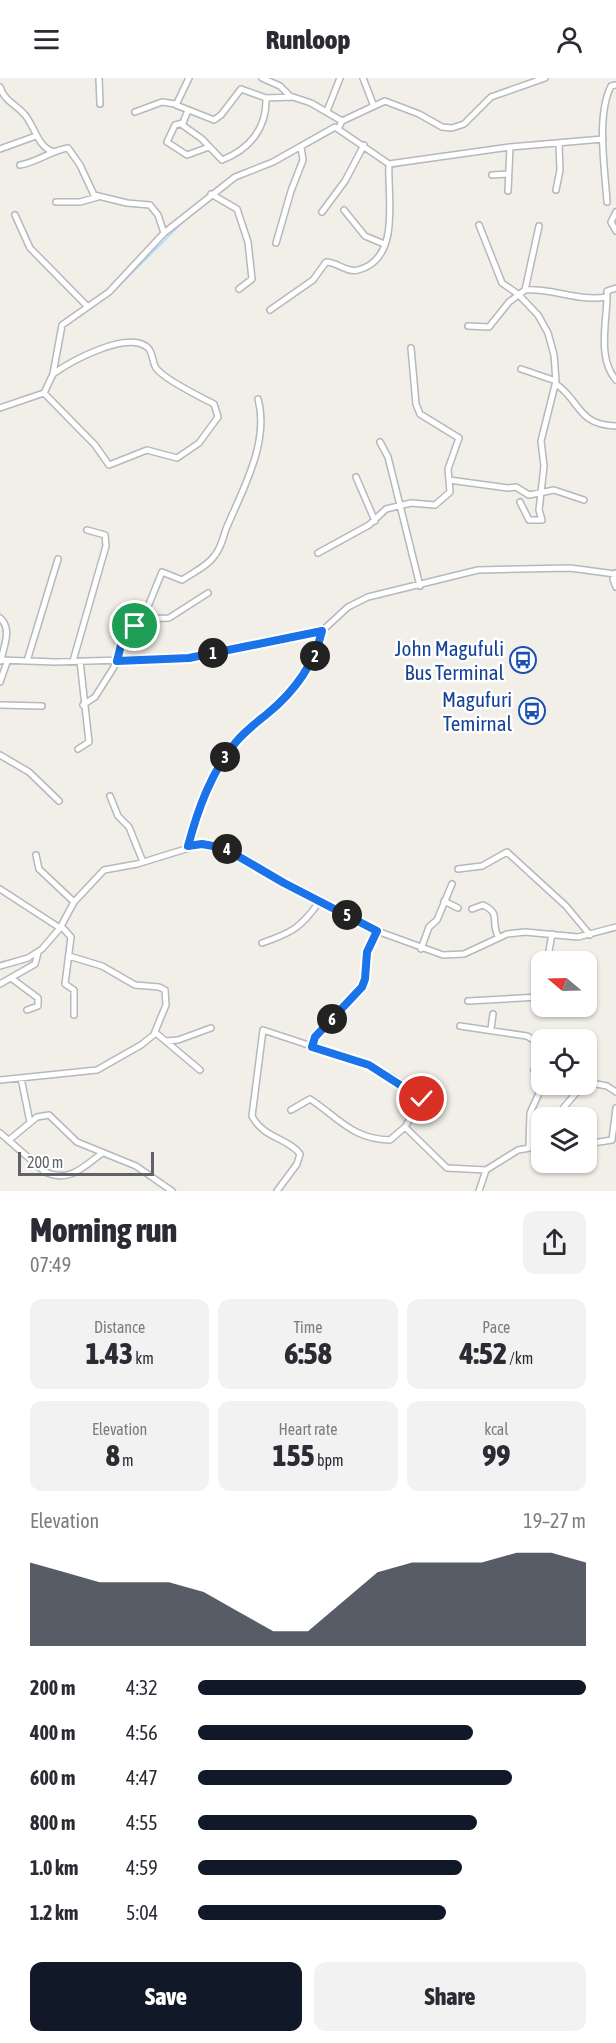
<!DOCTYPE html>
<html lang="en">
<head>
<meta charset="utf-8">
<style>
	body { margin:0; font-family:"Asap Condensed",sans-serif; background:#f2f2f3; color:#2b2b33; height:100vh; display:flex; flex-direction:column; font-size:22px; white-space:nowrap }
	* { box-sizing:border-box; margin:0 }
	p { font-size:20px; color:#7c7c81 }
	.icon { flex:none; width:33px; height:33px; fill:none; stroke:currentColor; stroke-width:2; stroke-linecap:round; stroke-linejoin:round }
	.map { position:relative; height:1113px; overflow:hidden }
	.panel { display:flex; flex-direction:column; background:#fff; flex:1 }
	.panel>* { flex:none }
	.needle { width:39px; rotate:289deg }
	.controls { position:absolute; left:531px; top:873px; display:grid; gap:12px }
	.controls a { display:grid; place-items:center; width:66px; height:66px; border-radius:12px; background:#fff; box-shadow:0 2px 4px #0004; font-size:30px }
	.scale { position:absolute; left:18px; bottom:15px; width:136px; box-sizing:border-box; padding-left:6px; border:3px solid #5f6368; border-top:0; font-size:16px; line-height:21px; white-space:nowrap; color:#5f6368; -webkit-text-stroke:4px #fff; paint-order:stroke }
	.pin { position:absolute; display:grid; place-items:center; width:51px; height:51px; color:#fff; margin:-26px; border:3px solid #fff; border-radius:50%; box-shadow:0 2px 6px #0007 }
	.km { position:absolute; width:30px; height:30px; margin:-15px; border-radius:50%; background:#222; color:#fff; font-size:16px; line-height:30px; text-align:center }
	.round { display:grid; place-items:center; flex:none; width:63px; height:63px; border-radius:12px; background:#f2f2f3 }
	.head { display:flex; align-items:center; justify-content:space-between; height:102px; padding:0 30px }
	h1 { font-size:33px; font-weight:800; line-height:45px }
	.stats { display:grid; grid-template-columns:repeat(3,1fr); gap:9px; height:102px; padding:6px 30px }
	.stats div { display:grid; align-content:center; border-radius:12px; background:#f2f2f3; text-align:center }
	.stats b { font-size:30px; font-weight:800 }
	.stats small { font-size:16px; font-weight:400 }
	.stats p { font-size:16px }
	.chart { height:168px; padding:12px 30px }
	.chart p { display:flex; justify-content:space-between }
	.chart svg { width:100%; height:108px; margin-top:6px; fill:#111827; opacity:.7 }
	.button { display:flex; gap:12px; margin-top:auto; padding:12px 30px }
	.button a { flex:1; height:69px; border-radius:12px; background:#111827; color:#fff; font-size:24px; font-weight:800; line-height:69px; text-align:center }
	.button a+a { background:#f2f2f3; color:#2b2b33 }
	ul { padding:0 30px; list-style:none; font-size:20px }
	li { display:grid; grid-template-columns:96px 72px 1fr; align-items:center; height:45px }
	li i { height:15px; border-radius:8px; background:#111827 }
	header { display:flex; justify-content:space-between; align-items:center; height:78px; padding:0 30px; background:#fff; font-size:27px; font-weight:800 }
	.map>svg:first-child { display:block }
</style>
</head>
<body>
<header><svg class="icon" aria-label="menu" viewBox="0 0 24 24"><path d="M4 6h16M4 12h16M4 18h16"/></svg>Runloop<svg class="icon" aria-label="person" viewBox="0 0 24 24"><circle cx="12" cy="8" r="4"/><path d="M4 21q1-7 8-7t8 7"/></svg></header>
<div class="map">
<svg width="616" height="1113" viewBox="0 0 616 1113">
	<rect width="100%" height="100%" fill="#f1efe8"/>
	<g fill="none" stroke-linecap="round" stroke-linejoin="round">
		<path stroke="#aadaff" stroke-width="1.5" d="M 304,70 L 337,52
			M 411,86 L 442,81
			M 390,90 L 403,87
			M 112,215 L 186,141"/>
		<defs>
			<path id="minor" d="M 99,0 L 100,26
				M 262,0 L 280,8 L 290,18 L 311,25 L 342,43
				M 363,0 L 373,26
				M 0,9 C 5,24 16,26 25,37 C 35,49 38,70 54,74
				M 265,20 L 293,19
				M 188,32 L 183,45 L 175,47 L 167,64 L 187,77 L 209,69
				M 327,33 L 340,0
				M 135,34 L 162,24 L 175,26
				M 181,46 L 202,61 L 222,82 C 250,71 267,50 266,20 L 241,11 L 221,37 L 214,42 L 176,27 L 189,0
				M 339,49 L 342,43 L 385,23 L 419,36 L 442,49 L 452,50 L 464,46 L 491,19 L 545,0
				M 0,71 L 36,58
				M 20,87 C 38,84 52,72 68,70 L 80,87 L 94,117 L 127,125 L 150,127 L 158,137 L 164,155
				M 492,97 L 508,96
				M 556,112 L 560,92 L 559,66
				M 508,113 L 510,69
				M 211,116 L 237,131 L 248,164 L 252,201 L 239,211
				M 56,124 L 80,124 L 98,119
				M 607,124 C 605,91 596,38 611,8 L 616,7
				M 344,132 L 365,158 L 384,166
				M 322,134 L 345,103 L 364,67
				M 616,134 L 611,144 L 616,153
				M 15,137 L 30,170 L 87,228
				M 479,147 L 502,205 L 518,216 L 538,237 L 548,255 L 554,277 L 556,303 L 541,363 L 544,388 L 539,432 L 542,442 L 529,442 L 520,424
				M 276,165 L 291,113 L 303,82 L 301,69
				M 616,210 L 607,213 C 608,240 596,279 616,302
				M 525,212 L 539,148
				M 270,232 L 313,202 L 326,184 C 337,184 347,195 358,192 C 402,181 387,117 389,86
				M 468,248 L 489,249 L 509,224 L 525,212 C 553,210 579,224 607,219
				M 521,291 L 556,303
				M 556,306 C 580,322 577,347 616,348
				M 44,315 L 95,367 L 109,387 L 147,372 L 177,380 L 199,365 L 218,339 L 214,326 C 202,320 163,300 156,290 C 152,284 153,273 147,269 C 126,253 71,283 53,296
				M 0,330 L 44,315 L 53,296 L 62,247 L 109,214 L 164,155 L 235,99 L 273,84 L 335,49 L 389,86 L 510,69 L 603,61
				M 380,364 L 388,379 L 420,508
				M 356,399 L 375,443
				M 449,402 L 508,410 L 516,409 L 529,417 L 554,412 L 584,422
				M 318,475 L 369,447 L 386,431 L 411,425 L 435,427 L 450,414 L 448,391 L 459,360 L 420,336 L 416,326 L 411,270
				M 616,495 L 613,501 L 616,509
				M 0,540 C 13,551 3,569 1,583
				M 140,541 L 169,540 L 208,515
				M 0,582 L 55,584 L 189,580 L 322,553 L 348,529 L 368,519 L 478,492 L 570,490 L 615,496
				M 27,583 L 58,481
				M 73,583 L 106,468 L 105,457 L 87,452
				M 0,604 L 7,584
				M 0,627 L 42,628
				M 83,627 L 95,619 L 114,589 L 121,567 L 149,526 L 162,494 L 182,502 C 192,495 208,488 215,477 C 221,470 223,460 226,451 C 242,413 270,364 258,321
				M 78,671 L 89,664 L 80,583
				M 0,677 L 29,694 L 59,723
				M 110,718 L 118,738 L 129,749 L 143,784
				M 188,768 C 198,731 211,694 236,664 C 245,653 256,645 267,636 C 294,614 314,587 322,553
				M 36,777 L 39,791 L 74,824
				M 458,791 L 482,788 L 507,774 L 566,828 L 590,857
				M 0,811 L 60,850
				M 444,823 L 458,830
				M 472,831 L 483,827 C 502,836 490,843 498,858
				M 61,848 L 71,859 L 65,906 L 74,912 L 74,937
				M 262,865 C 291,855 301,850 319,824
				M 421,871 L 429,849 L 437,842 L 452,806
				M 69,878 L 102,888 L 135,907 L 159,909 L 165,912 L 166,927 L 154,956
				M 547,884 L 552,856
				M 0,888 L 28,880 L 42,871 L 60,850 L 74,824 L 104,792 L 137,786 L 202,766 L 224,770 L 284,805 L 377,853 L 443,877 L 464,876 L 507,856 L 525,854 L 578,859 L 616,849
				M 11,900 L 38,920 L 38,928 L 27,932
				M 0,906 L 35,886 L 38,875
				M 468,923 L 539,919 L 542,909
				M 460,948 L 527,958 L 542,967
				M 491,951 L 493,936
				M 166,963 L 178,962 L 211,950
				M 312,969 L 315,959 L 362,909 L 365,901 L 367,874 L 377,853
				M 21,1000 L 30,1044
				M 0,1002 L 97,992 L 141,967 L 156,955 L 200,992
				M 586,1004 L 607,1008 L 616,1014
				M 540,1013 L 561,1006
				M 564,1029 L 584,1006
				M 405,1049 L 447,1090 L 486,1092 L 518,1072 L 542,1068
				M 0,1055 L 45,1094 C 70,1105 83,1089 101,1076
				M 9,1062 L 37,1039 L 49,1037 L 77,1064 L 136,1088 L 172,1113
				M 586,1066 L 612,1062 L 616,1030
				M 529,1069 L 530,1035 L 540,1013 L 534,992
				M 277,1113 L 297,1086 L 300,1076 C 288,1060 263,1060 252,1038 L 263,952 L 369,987 L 392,999 L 422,1021 L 405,1049 L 390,1062 C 352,1061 339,1040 310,1021 L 291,1032
				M 479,1113 L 486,1092"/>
		</defs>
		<use href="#minor" stroke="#b5b8bc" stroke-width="8"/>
		<use href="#minor" stroke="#fff" stroke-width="5"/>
	</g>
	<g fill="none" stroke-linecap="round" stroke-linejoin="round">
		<defs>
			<path id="route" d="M 135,548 L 121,567 L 117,583 L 189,580 L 322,553 C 314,587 294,614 267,636 C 256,645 245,653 236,664 C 211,694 198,731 188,768 L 202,766 L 224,770 L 284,805 L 377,853 L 367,874 L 365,901 L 362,909 L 315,959 L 312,969 L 369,987 L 422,1021"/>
		</defs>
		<use href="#route" stroke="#fff" stroke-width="12"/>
		<use href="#route" stroke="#1a73e8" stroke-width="8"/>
	</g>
	<defs>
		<symbol id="bus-ring" viewBox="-11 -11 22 22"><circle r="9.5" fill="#fff" stroke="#1a4fb4" stroke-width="1.5"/><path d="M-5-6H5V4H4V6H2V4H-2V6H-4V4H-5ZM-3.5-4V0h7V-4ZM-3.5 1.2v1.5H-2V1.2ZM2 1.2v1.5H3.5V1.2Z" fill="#1a4fb4"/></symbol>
	</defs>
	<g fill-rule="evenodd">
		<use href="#bus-ring" x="508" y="567" width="30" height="30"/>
		<use href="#bus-ring" x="517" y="618" width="30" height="30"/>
	</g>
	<g text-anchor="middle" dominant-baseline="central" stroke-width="5" stroke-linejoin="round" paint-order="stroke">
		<g font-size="21" fill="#164399" stroke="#fff" text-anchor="end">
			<text x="504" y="570">John Magufuli<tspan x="504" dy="24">Bus Terminal</tspan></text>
			<text x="512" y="621">Magufuri<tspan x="512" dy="24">Temirnal</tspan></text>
		</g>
	</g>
</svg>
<div class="controls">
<a><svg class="needle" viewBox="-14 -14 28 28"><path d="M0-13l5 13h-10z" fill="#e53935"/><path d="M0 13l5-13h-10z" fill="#7c7c81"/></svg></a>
<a><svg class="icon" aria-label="locate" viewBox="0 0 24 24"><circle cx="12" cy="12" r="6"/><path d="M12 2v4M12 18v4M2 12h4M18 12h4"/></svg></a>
<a><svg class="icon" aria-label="layers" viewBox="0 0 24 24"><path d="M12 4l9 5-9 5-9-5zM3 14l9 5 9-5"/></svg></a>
</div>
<div class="scale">200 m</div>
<div class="pin" style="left:135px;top:548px;background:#1e9e55"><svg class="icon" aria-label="arrive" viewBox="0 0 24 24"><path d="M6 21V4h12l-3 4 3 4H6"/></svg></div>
<div class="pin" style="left:422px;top:1021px;background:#d93025"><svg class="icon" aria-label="check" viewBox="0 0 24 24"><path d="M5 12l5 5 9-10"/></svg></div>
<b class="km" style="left:213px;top:575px">1</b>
<b class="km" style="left:315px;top:578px">2</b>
<b class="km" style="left:225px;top:679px">3</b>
<b class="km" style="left:227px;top:771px">4</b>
<b class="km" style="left:347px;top:837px">5</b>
<b class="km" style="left:332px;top:941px">6</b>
</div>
<section class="panel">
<div class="head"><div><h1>Morning run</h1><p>07:49</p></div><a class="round"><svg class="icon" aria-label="share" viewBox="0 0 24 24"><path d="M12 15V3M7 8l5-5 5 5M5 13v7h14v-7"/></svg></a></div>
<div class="stats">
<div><p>Distance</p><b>1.43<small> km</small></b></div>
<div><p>Time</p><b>6:58</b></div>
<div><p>Pace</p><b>4:52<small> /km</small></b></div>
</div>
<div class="stats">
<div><p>Elevation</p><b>8<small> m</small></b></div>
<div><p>Heart rate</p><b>155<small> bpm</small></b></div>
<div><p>kcal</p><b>99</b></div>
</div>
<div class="chart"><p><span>Elevation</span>19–27 m</p>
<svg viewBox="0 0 160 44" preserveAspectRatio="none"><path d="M0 44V10L10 14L20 18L30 18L40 18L50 22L60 30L70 38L80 38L90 26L100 14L110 10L120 10L130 10L140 6L150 6L160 10V44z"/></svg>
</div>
<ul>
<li><b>200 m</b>4:32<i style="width:100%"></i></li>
<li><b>400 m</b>4:56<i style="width:71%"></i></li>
<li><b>600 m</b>4:47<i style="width:81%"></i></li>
<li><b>800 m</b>4:55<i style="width:72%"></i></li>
<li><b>1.0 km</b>4:59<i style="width:68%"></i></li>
<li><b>1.2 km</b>5:04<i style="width:64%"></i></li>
</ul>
<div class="button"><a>Save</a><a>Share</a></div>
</section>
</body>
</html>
